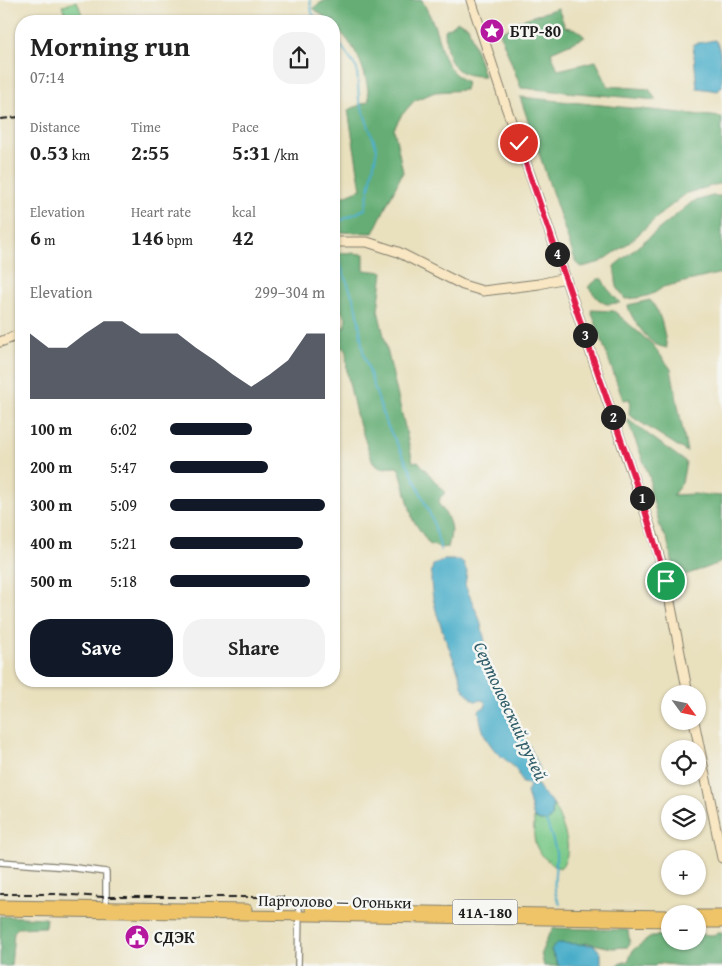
<!DOCTYPE html>
<html lang="en">
<head>
<meta charset="utf-8">
<style>
	body { margin:0; font-family:"Gentium Book Plus",serif; background:#f2f2f2; color:#222; height:100vh; display:flex; flex-direction:column; font-size:19px; white-space:nowrap }
	* { box-sizing:border-box; margin:0 }
	p { font-size:16px; color:#767676 }
	.icon { flex:none; width:28px; height:28px; fill:none; stroke:currentColor; stroke-width:2; stroke-linecap:round; stroke-linejoin:round }
	.map { position:relative; flex:1; overflow:hidden }
	.sheet { position:absolute; left:15px; top:15px; width:325px; height:672px; display:flex; flex-direction:column; background:#fff; border-radius:20px; box-shadow:0 1px 4px #0004 }
	.sheet>* { flex:none }
	.needle { width:32px; rotate:123deg }
	.buttons { position:absolute; left:661px; top:685px; display:grid; gap:10px }
	.buttons a { display:grid; place-items:center; width:45px; height:45px; border-radius:50%; background:#fff; box-shadow:0 1px 4px #0004; font-size:25px }
	.pin { position:absolute; display:grid; place-items:center; width:42px; height:42px; color:#fff; margin:-21px; border:2px solid #fff; border-radius:50%; box-shadow:0 1px 5px #0007 }
	.km { position:absolute; width:25px; height:25px; margin:-12px; border-radius:50%; background:#222; color:#fff; font-size:14px; line-height:25px; text-align:center }
	.round { display:grid; place-items:center; flex:none; width:52px; height:52px; border-radius:20px; background:#f2f2f2 }
	.overview { display:flex; align-items:center; justify-content:space-between; height:85px; padding:0 15px }
	h1 { font-size:28px; font-weight:800; line-height:38px }
	.metrics { display:grid; grid-template-columns:repeat(3,1fr); gap:8px; height:85px; padding:5px 15px }
	.metrics div { display:grid; align-content:center }
	.metrics b { font-size:21px; font-weight:800 }
	.metrics small { font-size:14px; font-weight:400 }
	.metrics p { font-size:14px }
	.chart { height:140px; padding:10px 15px }
	.chart p { display:flex; justify-content:space-between }
	.chart svg { width:100%; height:90px; margin-top:5px; fill:#111827; opacity:.7 }
	.action { display:flex; gap:10px; margin-top:auto; padding:10px 15px }
	.action a { flex:1; height:58px; border-radius:20px; background:#111827; color:#fff; font-size:20px; font-weight:800; line-height:58px; text-align:center }
	.action a+a { background:#f2f2f2; color:#222 }
	ul { padding:0 15px; list-style:none; font-size:16px }
	li { display:grid; grid-template-columns:80px 60px 1fr; align-items:center; height:38px }
	li i { height:12px; border-radius:6px; background:#111827 }
	.map>svg:first-child { display:block }
</style>
</head>
<body>
<div class="map">
<svg width="722" height="966" viewBox="0 0 722 966">
	<rect width="100%" height="100%" fill="#f6f6f2"/>
	<filter id="ink" filterUnits="userSpaceOnUse"><feTurbulence type="fractalNoise" baseFrequency=".02" numOctaves="2"/><feDisplacementMap in="SourceGraphic" scale="10" xChannelSelector="R" yChannelSelector="G"/><feConvolveMatrix kernelMatrix="1 2 1 2 8 2 1 2 1" color-interpolation-filters="sRGB"/></filter>
	<filter id="wash" filterUnits="userSpaceOnUse"><feTurbulence type="fractalNoise" baseFrequency=".0096" numOctaves="4" result="noise"/><feDisplacementMap in="SourceGraphic" scale="20" xChannelSelector="R" yChannelSelector="G"/><feGaussianBlur stdDeviation="1.12" result="paint"/><feColorMatrix in="noise" values="0 0 0 0 0 0 0 0 0 0 0 0 0 0 0 0 0 1.4 0 .05"/><feComposite in="paint" operator="in"/></filter>
	<g filter="url(#wash)">
		<rect width="100%" height="100%" fill="#e9e0be"/>
		<path fill="#7cc989" stroke="#4c7252" d="M 77,1 L 84,20 L 69,21 L 62,6 Z
			M 553,803 C 561,822 577,851 560,868 C 550,865 537,853 535,842 C 533,835 534,825 534,818 L 540,821 L 552,817 Z"/>
		<path fill="#65ad75" stroke="#406448" d="M 325,0 L 422,0 C 426,8 431,17 434,25 C 443,49 441,69 467,82 L 465,90 L 435,92 L 414,101 L 401,116 L 394,129 L 403,172 L 373,233 L 334,232 L 334,200 L 361,189 L 348,110 L 369,101 C 367,71 357,46 334,26 L 334,21 L 329,21 L 313,8 Z
			M 558,8 L 565,27 L 576,29 L 585,37 L 551,52 L 558,70 L 596,61 L 608,86 L 649,89 L 656,100 L 521,88 L 499,31 L 513,27 L 518,21 Z
			M 458,21 L 468,26 L 484,76 C 452,77 446,59 445,30 Z
			M 520,97 L 722,117 L 722,183 L 687,193 L 663,212 L 630,242 L 601,262 L 582,267 L 576,263 Z
			M 712,196 L 722,196 L 722,273 L 663,287 C 652,297 639,298 625,299 L 617,287 L 614,266 L 692,202 Z
			M 334,252 L 364,254 L 364,270 L 383,272 L 378,310 L 413,462 L 418,461 L 445,493 L 440,498 L 439,504 C 450,520 454,527 448,547 L 440,548 L 429,544 L 413,520 L 400,471 L 397,467 L 380,468 L 373,463 L 356,414 L 347,373 L 346,350 L 338,345 L 334,336 L 336,329 L 345,327 L 346,318 L 341,311 L 334,311 Z
			M 598,279 L 602,279 L 607,288 L 620,303 L 606,304 L 598,299 L 588,287 Z
			M 650,300 C 663,316 663,329 667,348 C 663,347 658,346 655,344 C 647,340 628,314 628,305 Z
			M 591,310 L 614,311 L 652,344 L 671,369 L 687,452 L 629,415 L 630,399 L 623,400 Z
			M 627,419 L 686,462 L 682,483 L 673,495 L 694,494 L 722,496 L 722,558 L 720,563 L 682,576 L 676,576 L 667,539 L 661,530 L 650,490 L 650,478 Z
			M 0,916 L 46,918 L 45,927 L 18,928 L 14,932 L 11,966 L 0,966 Z
			M 554,928 L 628,930 L 630,944 L 628,947 L 612,948 L 588,943 L 551,950 L 559,966 L 544,966 L 541,953 L 549,934 Z
			M 722,932 L 722,966 L 683,966 L 657,963 L 655,966 L 618,966 L 618,964 L 628,961 L 633,950 L 652,936 L 670,935 L 670,941 L 698,941 L 698,934 L 712,935 Z"/>
		<path fill="#49adc9" stroke="#326472" d="M 715,40 C 722,47 722,75 722,87 L 718,91 L 697,88 L 693,44 Z
			M 444,560 L 459,560 L 463,562 L 467,572 L 465,585 L 480,620 L 487,650 L 491,682 L 529,745 L 540,769 L 537,779 L 532,782 L 533,785 L 538,785 L 544,795 L 553,803 L 552,817 L 547,821 L 540,821 L 534,818 L 527,792 L 530,786 L 528,784 L 522,783 C 516,761 501,761 490,744 C 483,735 480,722 479,710 L 485,707 L 486,704 L 483,700 L 474,701 C 470,696 464,691 462,686 C 461,682 461,678 459,674 C 449,645 424,595 433,565 Z
			M 557,943 L 594,945 L 601,953 L 601,966 L 559,966 L 551,950 Z"/>
		<g fill="none" stroke-linecap="round" stroke-linejoin="round">
			<path stroke="#49adc9" stroke-width="2" d="M 310,0 L 312,13 L 319,21
				M 334,37 L 342,47 L 357,69 L 359,100 L 377,149 L 365,209 L 338,222 L 335,235
				M 336,253 L 357,308 L 363,351 L 385,421 L 410,469 L 433,521 L 441,550
				M 546,820 C 549,830 555,843 556,853 C 557,871 550,888 560,904"/>
		</g>
	</g>
	<g filter="url(#ink)">
		<g fill="none" stroke-linecap="round" stroke-linejoin="round">
			<defs>
				<path id="street" d="M 0,862 L 68,867 L 106,872 L 106,906
					M 298,966 L 299,909"/>
				<path id="secondary" d="M 471,0 L 506,107 L 532,180 L 654,538 L 666,581 L 688,694
					M 334,242 L 367,242 L 398,252 L 463,285 L 483,291 L 539,284 L 565,278
					M 0,342 L 21,334
					M 694,721 L 722,858"/>
				<path id="primary" d="M 0,905 L 247,909
					M 310,909 L 670,915
					M 0,911 L 670,922
					M 698,915 L 722,915
					M 698,923 L 722,923"/>
			</defs>
			<use href="#street" stroke="#827e6d" stroke-width="8"/>
			<use href="#secondary" stroke="#827e6d" stroke-width="11"/>
			<use href="#primary" stroke="#827e6d" stroke-width="11"/>
			<use href="#street" stroke="#fff" stroke-width="5.5"/>
			<use href="#secondary" stroke="#f9e7c3" stroke-width="9"/>
			<use href="#primary" stroke="#efc469" stroke-width="9"/>
			<path stroke="#1c1c1c" stroke-width="2" stroke-dasharray="8 4" stroke-linecap="butt" d="M 0,119 L 20,117
				M 0,894 L 56,894 L 103,897 L 284,897"/>
		</g>
	</g>
	<g fill="none" stroke-linecap="round" stroke-linejoin="round" filter="url(#ink)">
		<defs>
			<path id="route" d="M 519,143 L 643,504 L 666,581"/>
		</defs>
		<use href="#route" stroke="#fff" stroke-width="10"/>
		<use href="#route" stroke="#e11d48" stroke-width="6"/>
	</g>
	<defs>
		<symbol id="sight-disc" viewBox="-11 -11 22 22"><circle r="9.5" fill="#b5179e" stroke="#f6f6f2"/><path d="M0-6L1.8-2.2L6-1.7L2.9 1.2L3.7 5.4L0 3.3L-3.7 5.4L-2.9 1.2L-6-1.7L-1.8-2.2Z" fill="#fff"/></symbol>
		<symbol id="civic-disc" viewBox="-11 -11 22 22"><circle r="9.5" fill="#b5179e" stroke="#f6f6f2"/><path d="M-.6-6.5H3V-4.5H.6V-3L4-1V1h2V6H-6V1h2V-1L-.6-3ZM-1.2 2.5V6h2.4V2.5Z" fill="#fff"/></symbol>
	</defs>
	<g fill-rule="evenodd">
		<use href="#sight-disc" x="478" y="17" width="28" height="28"/>
		<use href="#civic-disc" x="123" y="923" width="28" height="28"/>
	</g>
	<g text-anchor="middle" dominant-baseline="central" stroke-width="5" stroke-linejoin="round" paint-order="stroke">
		<rect fill="#f6f6f2" stroke="#5d5d5c" stroke-width="1" x="452.5" y="899.5" width="65" height="25" rx="4"/>
		<g font-size="15" font-weight="bold" fill="#1c1c1c">
			<text x="485" y="912">41А-180</text>
		</g>
		<g font-size="16" font-weight="bold" fill="#1c1c1c" stroke="#f6f6f2" text-anchor="start">
			<text x="510" y="31">БТР-80</text>
			<text x="154" y="937">СДЭК</text>
		</g>
		<g font-size="16" fill="#1c1c1c" stroke="#f6f6f2">
			<text transform="translate(335 901) rotate(1)">Парголово — Огоньки</text>
		</g>
		<g font-size="18" font-style="italic" fill="#305d6a" stroke="#f6f6f2">
			<text transform="translate(511 711) rotate(65)">Сертоловский ручей</text>
		</g>
	</g>
</svg>
<div class="buttons">
<a><svg class="needle" viewBox="-14 -14 28 28"><path d="M0-13l5 13h-10z" fill="#e53935"/><path d="M0 13l5-13h-10z" fill="#767676"/></svg></a>
<a><svg class="icon" aria-label="locate" viewBox="0 0 24 24"><circle cx="12" cy="12" r="6"/><path d="M12 2v4M12 18v4M2 12h4M18 12h4"/></svg></a>
<a><svg class="icon" aria-label="layers" viewBox="0 0 24 24"><path d="M12 4l9 5-9 5-9-5zM3 14l9 5 9-5"/></svg></a>
<a>+</a>
<a>−</a>
</div>
<div class="pin" style="left:666px;top:581px;background:#1e9e55"><svg class="icon" aria-label="arrive" viewBox="0 0 24 24"><path d="M6 21V4h12l-3 4 3 4H6"/></svg></div>
<div class="pin" style="left:519px;top:143px;background:#d93025"><svg class="icon" aria-label="check" viewBox="0 0 24 24"><path d="M5 12l5 5 9-10"/></svg></div>
<b class="km" style="left:642px;top:498px">1</b>
<b class="km" style="left:613px;top:417px">2</b>
<b class="km" style="left:585px;top:335px">3</b>
<b class="km" style="left:557px;top:254px">4</b>
<section class="sheet">
<div class="overview"><div><h1>Morning run</h1><p>07:14</p></div><a class="round"><svg class="icon" aria-label="share" viewBox="0 0 24 24"><path d="M12 15V3M7 8l5-5 5 5M5 13v7h14v-7"/></svg></a></div>
<div class="metrics">
<div><p>Distance</p><b>0.53<small> km</small></b></div>
<div><p>Time</p><b>2:55</b></div>
<div><p>Pace</p><b>5:31<small> /km</small></b></div>
</div>
<div class="metrics">
<div><p>Elevation</p><b>6<small> m</small></b></div>
<div><p>Heart rate</p><b>146<small> bpm</small></b></div>
<div><p>kcal</p><b>42</b></div>
</div>
<div class="chart"><p><span>Elevation</span>299–304 m</p>
<svg viewBox="0 0 160 44" preserveAspectRatio="none"><path d="M0 44V12L10 19L20 19L30 12L40 6L50 6L60 12L70 12L80 12L90 19L100 25L110 32L120 38L130 32L140 25L150 12L160 12V44z"/></svg>
</div>
<ul>
<li><b>100 m</b>6:02<i style="width:53%"></i></li>
<li><b>200 m</b>5:47<i style="width:63%"></i></li>
<li><b>300 m</b>5:09<i style="width:100%"></i></li>
<li><b>400 m</b>5:21<i style="width:86%"></i></li>
<li><b>500 m</b>5:18<i style="width:90%"></i></li>
</ul>
<div class="action"><a>Save</a><a>Share</a></div>
</section>
</div>
</body>
</html>
